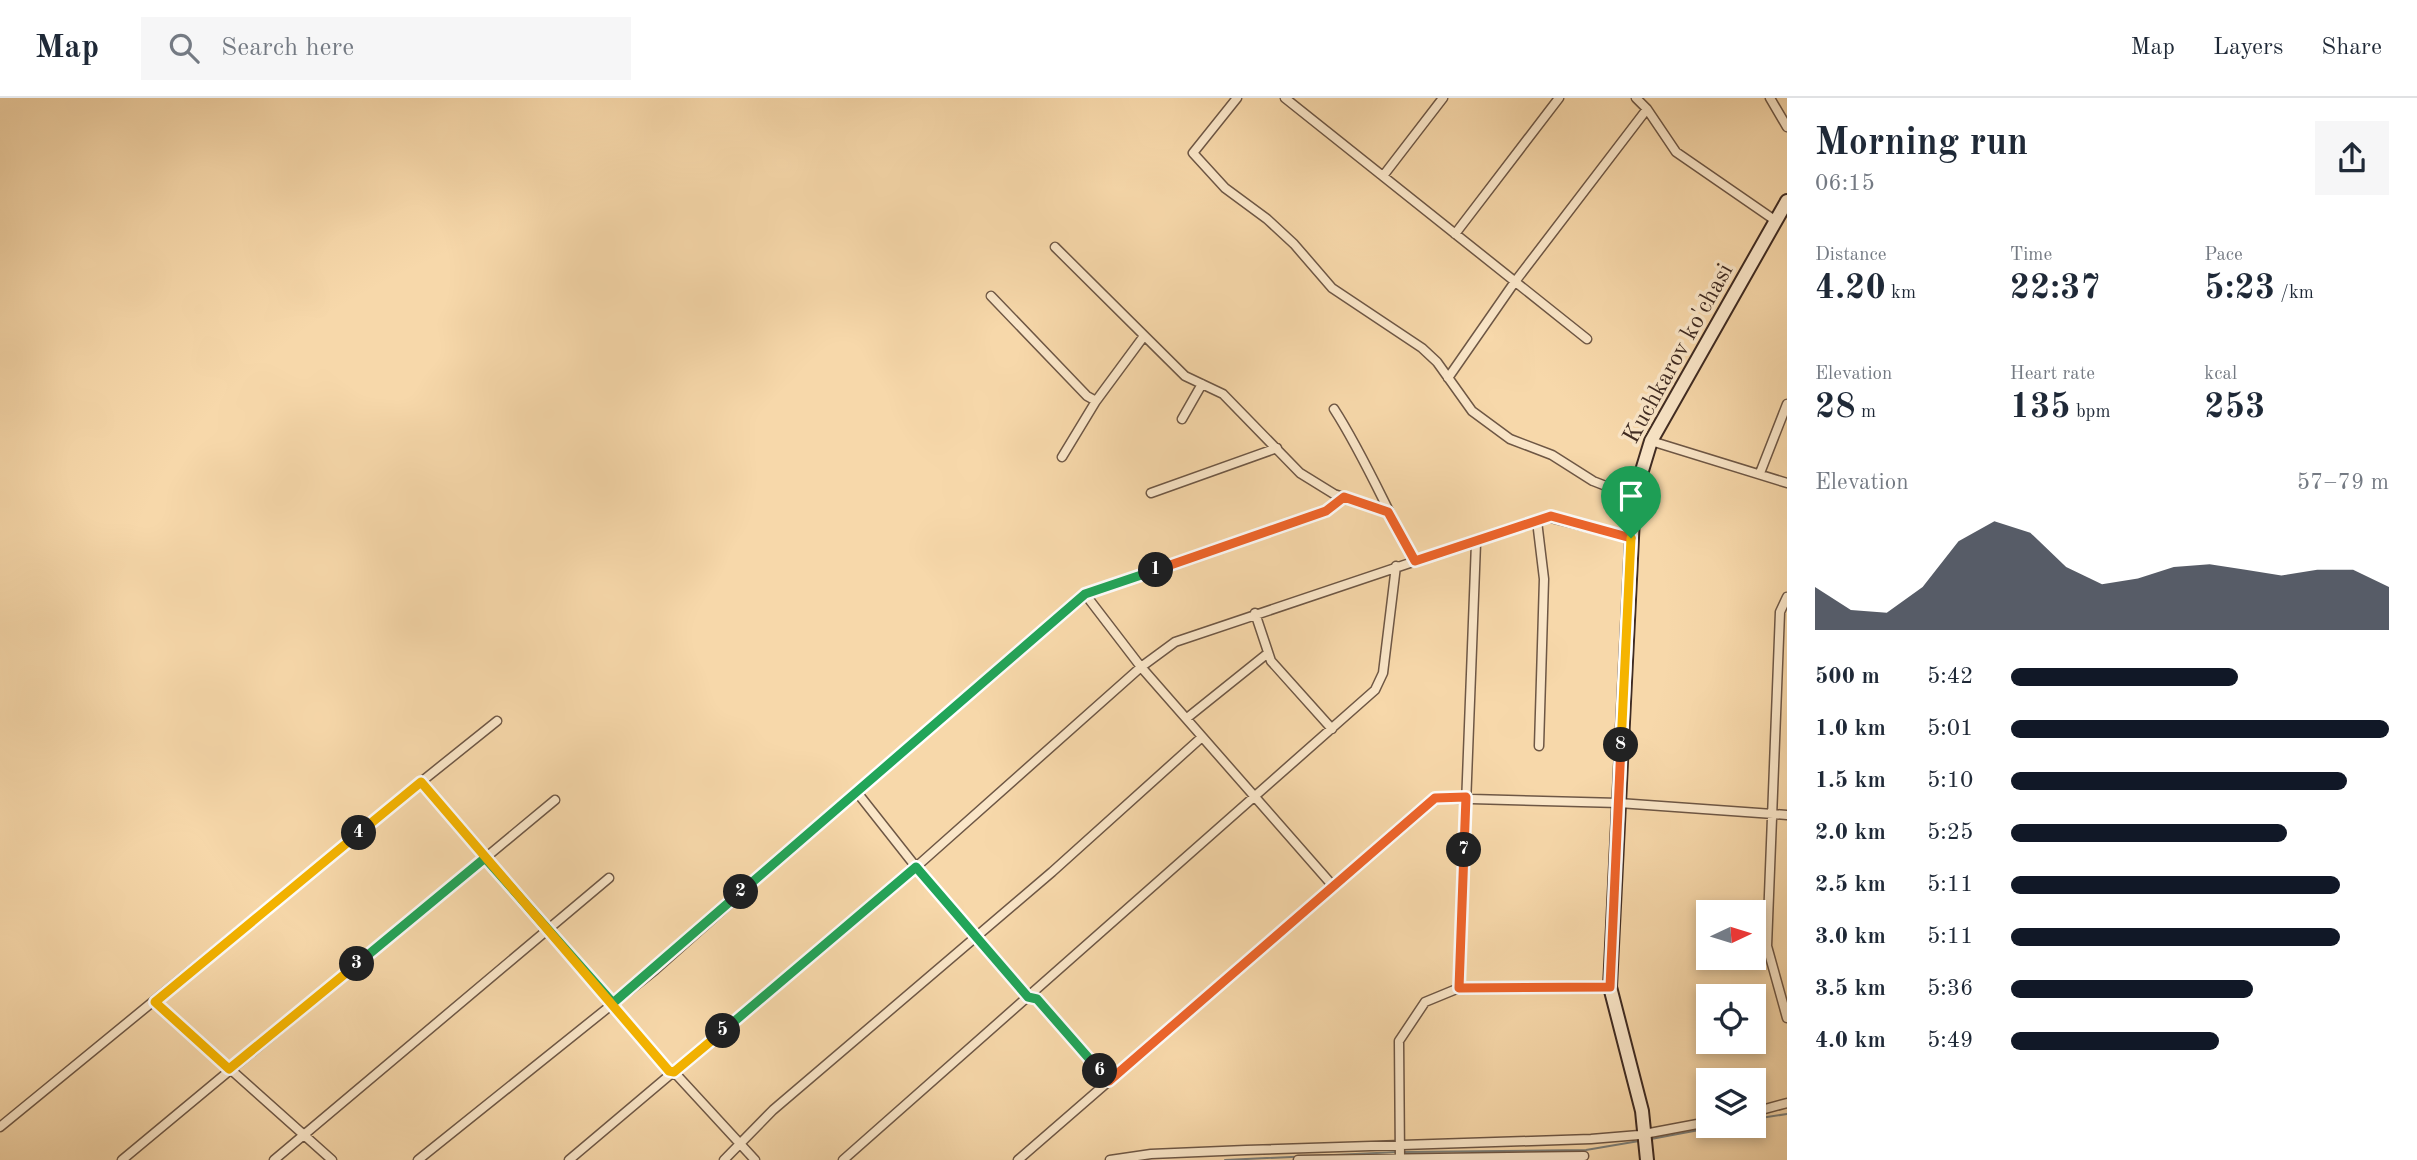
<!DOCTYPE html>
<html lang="en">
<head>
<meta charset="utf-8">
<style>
	body { margin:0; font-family:"Old Standard TT",serif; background:#f6f6f7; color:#1f2937; height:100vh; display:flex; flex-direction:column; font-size:26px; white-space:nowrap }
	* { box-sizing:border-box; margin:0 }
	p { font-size:23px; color:#747a83 }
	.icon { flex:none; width:38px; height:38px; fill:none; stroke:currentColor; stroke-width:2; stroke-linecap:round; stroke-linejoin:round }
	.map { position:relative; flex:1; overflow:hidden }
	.details { display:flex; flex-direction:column; background:#fff; width:630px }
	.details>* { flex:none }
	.needle { width:46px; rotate:86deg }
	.tools { position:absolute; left:1696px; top:802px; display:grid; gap:14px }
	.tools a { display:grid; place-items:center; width:70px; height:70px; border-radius:0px; background:#fff; box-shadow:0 4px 10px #0003; font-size:35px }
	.pin { position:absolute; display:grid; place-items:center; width:60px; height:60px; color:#fff; margin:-72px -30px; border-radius:50% 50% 50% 0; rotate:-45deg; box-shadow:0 0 7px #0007 }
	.pin .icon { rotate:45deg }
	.km { position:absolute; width:35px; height:35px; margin:-18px; border-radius:50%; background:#222; color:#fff; font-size:19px; line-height:35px; text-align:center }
	.round { display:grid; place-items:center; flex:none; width:74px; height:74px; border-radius:0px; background:#f6f6f7 }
	.overview { display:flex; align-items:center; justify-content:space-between; height:119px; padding:0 28px }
	h1 { font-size:38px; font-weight:600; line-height:52px }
	.metrics { display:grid; grid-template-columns:repeat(3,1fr); gap:10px; height:119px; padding:7px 28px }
	.metrics div { display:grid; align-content:center }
	.metrics b { font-size:35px; font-weight:600 }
	.metrics small { font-size:19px; font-weight:400 }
	.metrics p { font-size:19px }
	.chart { height:196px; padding:14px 28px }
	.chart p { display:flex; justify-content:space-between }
	.chart svg { width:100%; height:126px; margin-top:7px; fill:#111827; opacity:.7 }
	ul { padding:0 28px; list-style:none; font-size:23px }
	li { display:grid; grid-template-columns:112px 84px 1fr; align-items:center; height:52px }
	li i { height:18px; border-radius:9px; background:#111827 }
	header { display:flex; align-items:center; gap:42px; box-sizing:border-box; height:98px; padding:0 35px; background:#fff; border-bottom:2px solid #e0e1e3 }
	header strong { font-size:33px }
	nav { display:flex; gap:38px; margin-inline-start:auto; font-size:24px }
	.search { width:490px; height:63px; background:#f6f6f7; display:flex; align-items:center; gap:18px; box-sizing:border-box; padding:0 24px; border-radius:0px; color:#747a83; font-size:26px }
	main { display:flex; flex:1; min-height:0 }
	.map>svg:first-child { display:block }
</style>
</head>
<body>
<header>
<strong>Map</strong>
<div class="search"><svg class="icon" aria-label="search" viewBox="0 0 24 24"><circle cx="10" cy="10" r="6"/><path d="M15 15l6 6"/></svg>Search here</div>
<nav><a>Map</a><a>Layers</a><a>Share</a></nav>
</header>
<main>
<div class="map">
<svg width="1787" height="1062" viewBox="0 0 1787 1062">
	<rect width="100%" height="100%" fill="#f7d8aa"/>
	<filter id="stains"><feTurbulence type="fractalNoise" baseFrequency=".00286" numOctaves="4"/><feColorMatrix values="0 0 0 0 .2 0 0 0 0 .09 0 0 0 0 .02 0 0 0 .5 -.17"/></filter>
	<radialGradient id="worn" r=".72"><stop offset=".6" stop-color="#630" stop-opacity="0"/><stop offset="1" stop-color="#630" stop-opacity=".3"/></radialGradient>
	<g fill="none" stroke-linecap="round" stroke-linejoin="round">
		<path stroke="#7b7f7a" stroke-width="2" d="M 1754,1021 L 1787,1016
			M 1651,1041 L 1726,1027
			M 1403,1054 L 1586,1052 L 1639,1043
			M 1225,1062 L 1398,1054"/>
		<defs>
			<path id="minor" d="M 1237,0 L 1193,55 L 1225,90 L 1267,121 L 1294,146 L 1332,190 L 1422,250 L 1437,264 L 1472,313 L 1510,341 L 1552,357 L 1593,383 L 1634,399
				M 1285,0 L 1587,241
				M 1636,0 L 1647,11 L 1676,54 L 1776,123
				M 1770,0 L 1787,29
				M 1383,78 L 1443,0
				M 1455,136 L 1559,0
				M 1055,149 L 1185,278 L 1223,296 L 1300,375 L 1334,396 L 1388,414
				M 991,198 L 1087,298 L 1096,303
				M 1448,280 L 1514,185 L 1647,11
				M 1334,311 C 1365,359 1387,413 1415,463
				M 1182,321 L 1202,286
				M 1651,343 L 1787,385
				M 1062,359 L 1096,303 L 1144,238
				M 1760,375 L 1787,306
				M 1151,395 L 1277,350
				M 1537,423 L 1544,481 L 1539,648
				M 1085,496 L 1326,413 L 1344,399
				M 1787,499 L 1780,514 L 1767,848 L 1787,920
				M 1255,515 L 1271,563 L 1332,631
				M 1187,620 L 1268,555
				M 497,623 L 421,684 L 669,973 L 674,974 L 755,1062
				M 856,693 L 916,769 L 1028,899 L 1037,901 L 1109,983
				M 1459,890 L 1476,445
				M 155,904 L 332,1062
				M 1754,1014 L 1787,1005
				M 0,1029 L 421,684
				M 122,1062 L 555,702
				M 274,1062 L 609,780
				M 418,1062 L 655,872 L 856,693 L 1085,496 L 1141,569 L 1333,788
				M 569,1062 L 916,769 L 1141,569 L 1175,544 L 1547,419 L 1631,440
				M 724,1062 L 773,1012 L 1052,774 L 1202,639
				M 843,1062 L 1375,592 L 1383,575 L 1396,468
				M 1018,1062 L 1435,700 L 1619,705 L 1787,717
				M 1110,1062 L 1151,1056 L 1246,1052 L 1591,1041 L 1639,1037 L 1708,1024
				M 1298,1062 L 1584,1058
				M 1400,1062 L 1399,943 L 1425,904 L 1459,890 L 1610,889"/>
			<path id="secondary" d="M 1647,1062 L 1642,1013 L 1610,889 L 1634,399 L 1651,343 L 1787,103"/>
		</defs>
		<use href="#minor" stroke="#6e5745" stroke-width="11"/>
		<use href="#secondary" stroke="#402c23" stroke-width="16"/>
		<use href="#minor" stroke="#fae6c8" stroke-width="8"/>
		<use href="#secondary" stroke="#fae6c8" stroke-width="12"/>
	</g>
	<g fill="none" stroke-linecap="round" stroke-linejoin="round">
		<defs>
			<path id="split-1" d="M 1156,472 L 1326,413 L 1344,399 L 1388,414 L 1415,463 L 1551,418 L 1631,440"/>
			<path id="split-2" d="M 741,794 L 1085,496 L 1156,472"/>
			<path id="split-3" d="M 357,866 L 485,760 L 613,905 L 741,794"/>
			<path id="split-4" d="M 357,866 L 229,971 L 155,904 L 359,735"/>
			<path id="split-5" d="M 359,735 L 421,684 L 669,973 L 674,974 L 723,933"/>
			<path id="split-6" d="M 723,933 L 916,769 L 1028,899 L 1037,901 L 1100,973"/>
			<path id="split-7" d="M 1100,973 L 1109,983 L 1435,700 L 1466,699 L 1464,752"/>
			<path id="split-8" d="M 1464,752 L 1459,890 L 1610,889 L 1621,647"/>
			<path id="split-9" d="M 1621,647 L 1631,440"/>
		</defs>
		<use href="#split-1" stroke="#fff" stroke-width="14"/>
		<use href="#split-2" stroke="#fff" stroke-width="14"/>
		<use href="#split-3" stroke="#fff" stroke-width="14"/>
		<use href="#split-4" stroke="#fff" stroke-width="14"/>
		<use href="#split-5" stroke="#fff" stroke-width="14"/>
		<use href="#split-6" stroke="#fff" stroke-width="14"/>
		<use href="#split-7" stroke="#fff" stroke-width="14"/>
		<use href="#split-8" stroke="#fff" stroke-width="14"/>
		<use href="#split-9" stroke="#fff" stroke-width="14"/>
		<use href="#split-1" stroke="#f0652b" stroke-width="9"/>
		<use href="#split-2" stroke="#22a559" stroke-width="9"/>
		<use href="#split-3" stroke="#22a559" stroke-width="9"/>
		<use href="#split-4" stroke="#f5b400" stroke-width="9"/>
		<use href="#split-5" stroke="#f5b400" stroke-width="9"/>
		<use href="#split-6" stroke="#22a559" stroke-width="9"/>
		<use href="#split-7" stroke="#f0652b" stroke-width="9"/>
		<use href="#split-8" stroke="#f0652b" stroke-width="9"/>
		<use href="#split-9" stroke="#f5b400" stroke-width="9"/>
	</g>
	<g text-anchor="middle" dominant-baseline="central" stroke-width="7" stroke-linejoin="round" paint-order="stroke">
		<g font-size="24" fill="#402c23" stroke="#fae6c8">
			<text transform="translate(1679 256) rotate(-61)">Kuchkarov ko'chasi</text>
		</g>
	</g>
	<rect width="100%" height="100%" filter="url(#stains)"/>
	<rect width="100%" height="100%" fill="url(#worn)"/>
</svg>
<div class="tools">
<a><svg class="needle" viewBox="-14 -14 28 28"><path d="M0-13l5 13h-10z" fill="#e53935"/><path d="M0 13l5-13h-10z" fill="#747a83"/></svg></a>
<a><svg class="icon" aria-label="locate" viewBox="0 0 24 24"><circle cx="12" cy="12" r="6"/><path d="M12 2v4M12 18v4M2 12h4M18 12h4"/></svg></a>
<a><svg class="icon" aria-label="layers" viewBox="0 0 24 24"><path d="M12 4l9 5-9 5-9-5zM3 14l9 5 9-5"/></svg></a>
</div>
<div class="pin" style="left:1631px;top:440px;background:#1e9e55"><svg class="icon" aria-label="arrive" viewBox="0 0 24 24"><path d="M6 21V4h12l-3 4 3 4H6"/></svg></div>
<b class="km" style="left:1156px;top:472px">1</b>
<b class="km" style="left:741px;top:794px">2</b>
<b class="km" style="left:357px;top:866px">3</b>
<b class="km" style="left:359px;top:735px">4</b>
<b class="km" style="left:723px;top:933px">5</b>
<b class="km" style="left:1100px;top:973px">6</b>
<b class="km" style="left:1464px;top:752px">7</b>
<b class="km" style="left:1621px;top:647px">8</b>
</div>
<section class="details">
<div class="overview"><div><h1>Morning run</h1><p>06:15</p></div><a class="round"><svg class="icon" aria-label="share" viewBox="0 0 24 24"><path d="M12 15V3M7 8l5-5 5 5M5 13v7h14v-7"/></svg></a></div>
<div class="metrics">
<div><p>Distance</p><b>4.20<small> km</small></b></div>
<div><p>Time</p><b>22:37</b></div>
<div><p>Pace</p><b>5:23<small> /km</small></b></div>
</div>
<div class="metrics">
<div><p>Elevation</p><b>28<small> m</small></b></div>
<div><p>Heart rate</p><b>135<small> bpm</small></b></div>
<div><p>kcal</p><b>253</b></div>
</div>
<div class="chart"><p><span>Elevation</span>57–79 m</p>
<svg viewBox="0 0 160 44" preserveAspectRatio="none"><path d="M0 44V29L10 37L20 38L30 29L40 13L50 6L60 10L70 22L80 28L90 26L100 22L110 21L120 23L130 25L140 23L150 23L160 29V44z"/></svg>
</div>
<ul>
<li><b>500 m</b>5:42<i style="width:60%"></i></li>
<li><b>1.0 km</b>5:01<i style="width:100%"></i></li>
<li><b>1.5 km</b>5:10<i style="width:89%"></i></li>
<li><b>2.0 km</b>5:25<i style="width:73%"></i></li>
<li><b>2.5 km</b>5:11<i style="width:87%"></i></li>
<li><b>3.0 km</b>5:11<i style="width:87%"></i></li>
<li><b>3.5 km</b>5:36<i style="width:64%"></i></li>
<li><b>4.0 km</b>5:49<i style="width:55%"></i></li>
</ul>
</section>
</main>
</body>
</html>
